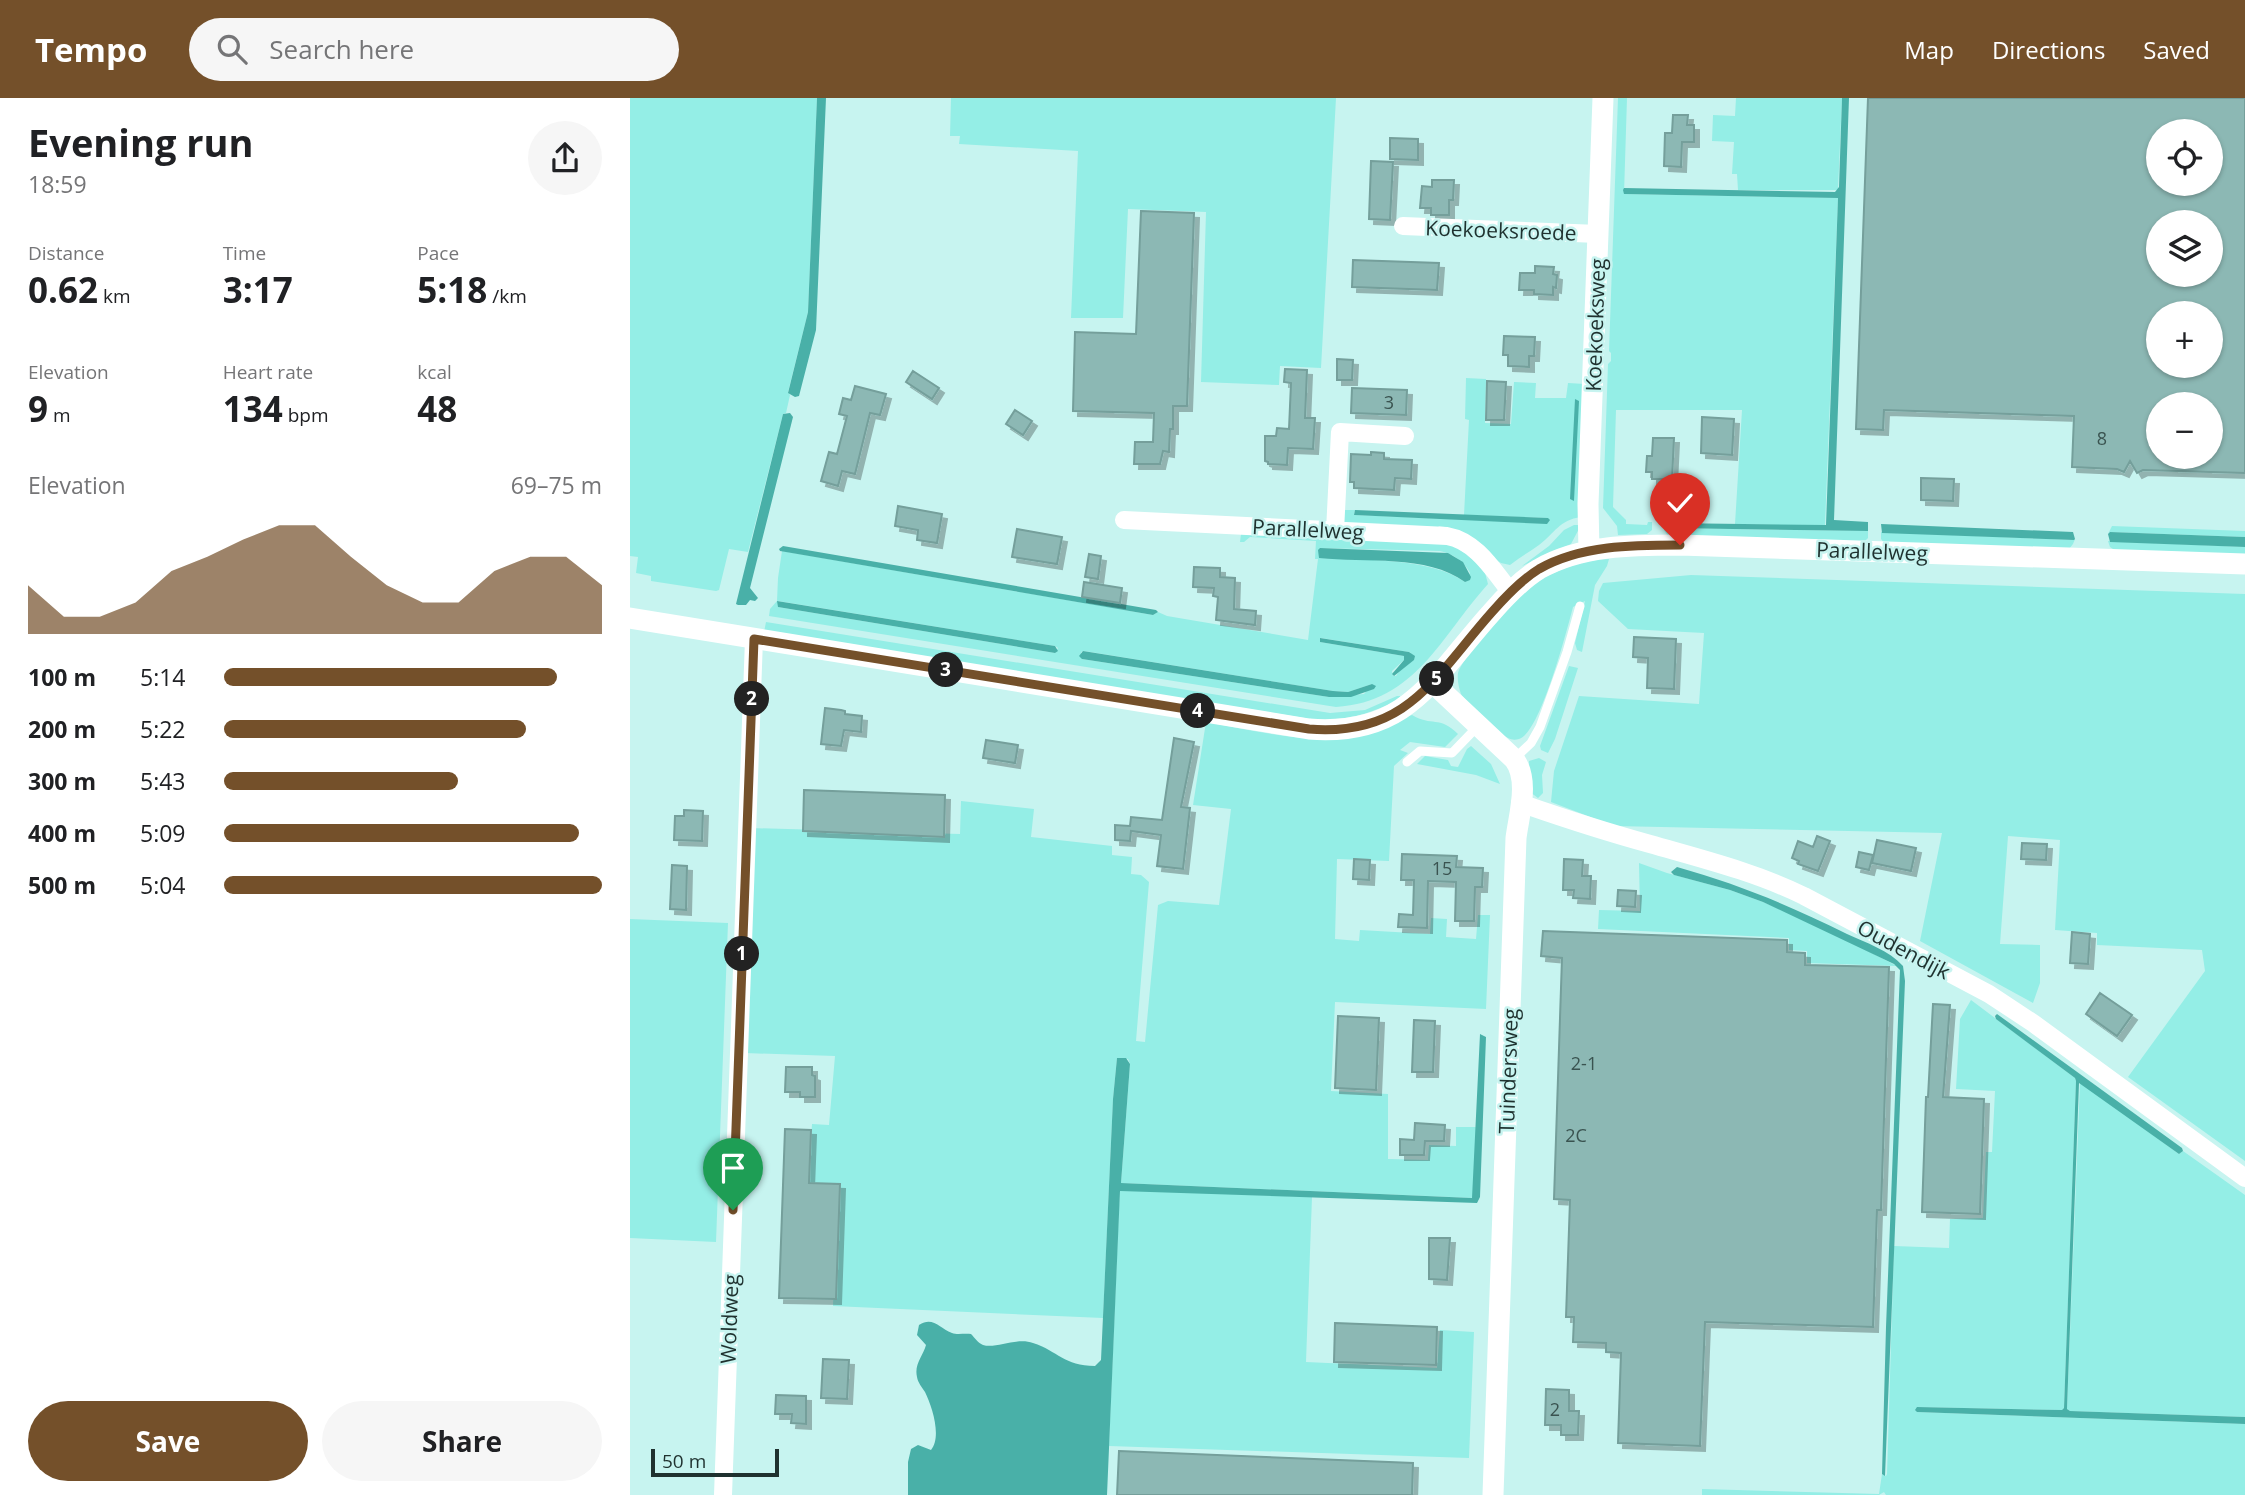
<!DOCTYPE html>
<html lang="en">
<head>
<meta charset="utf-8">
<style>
	body { margin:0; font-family:"Open Sans",sans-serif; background:#f6f6f6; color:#202124; height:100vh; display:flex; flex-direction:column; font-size:26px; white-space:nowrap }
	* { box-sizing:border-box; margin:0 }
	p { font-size:23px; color:#757577 }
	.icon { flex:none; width:38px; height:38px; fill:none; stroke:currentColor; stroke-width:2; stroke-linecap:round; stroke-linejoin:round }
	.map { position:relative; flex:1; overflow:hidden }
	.drawer { display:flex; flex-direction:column; background:#fff; width:630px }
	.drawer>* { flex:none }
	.controls { position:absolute; left:1516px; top:21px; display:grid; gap:14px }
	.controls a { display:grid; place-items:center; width:77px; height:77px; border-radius:50%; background:#fff; box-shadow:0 2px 5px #0004; font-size:35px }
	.scale { position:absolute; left:21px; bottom:18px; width:128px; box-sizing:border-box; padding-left:7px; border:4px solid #1f312f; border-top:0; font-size:19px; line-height:24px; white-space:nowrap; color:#1f312f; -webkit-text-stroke:5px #c7f4f0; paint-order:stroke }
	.pin { position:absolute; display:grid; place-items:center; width:60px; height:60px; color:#fff; margin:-72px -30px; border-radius:50% 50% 50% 0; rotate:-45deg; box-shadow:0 0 7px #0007 }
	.pin .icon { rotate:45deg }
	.km { position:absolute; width:35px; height:35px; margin:-18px; border-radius:50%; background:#222; color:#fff; font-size:19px; line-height:35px; text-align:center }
	.round { display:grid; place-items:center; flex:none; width:74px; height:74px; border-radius:37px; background:#f6f6f6 }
	.headline { display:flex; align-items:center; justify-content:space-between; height:119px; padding:0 28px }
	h1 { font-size:38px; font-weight:700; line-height:52px }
	.metrics { display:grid; grid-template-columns:repeat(3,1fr); gap:10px; height:119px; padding:7px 28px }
	.metrics div { display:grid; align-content:center }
	.metrics b { font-size:35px; font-weight:700 }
	.metrics small { font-size:19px; font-weight:400 }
	.metrics p { font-size:19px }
	.chart { height:196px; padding:14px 28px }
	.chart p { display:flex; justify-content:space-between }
	.chart svg { width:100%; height:126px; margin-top:7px; fill:#74502a; opacity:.7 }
	.action { display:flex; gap:14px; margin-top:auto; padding:14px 28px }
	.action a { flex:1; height:80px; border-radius:42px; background:#74502a; color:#fff; font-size:28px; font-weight:700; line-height:80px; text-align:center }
	.action a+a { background:#f6f6f6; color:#202124 }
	ul { padding:0 28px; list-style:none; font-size:23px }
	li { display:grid; grid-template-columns:112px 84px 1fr; align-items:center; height:52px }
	li i { height:18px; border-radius:9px; background:#74502a }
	header { display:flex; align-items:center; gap:42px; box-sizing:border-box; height:98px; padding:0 35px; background:#74502a; color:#fff }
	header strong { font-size:33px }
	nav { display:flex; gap:38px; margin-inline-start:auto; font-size:24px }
	.search { width:490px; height:63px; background:#f6f6f6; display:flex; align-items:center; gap:18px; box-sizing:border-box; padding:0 24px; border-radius:38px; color:#757577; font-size:26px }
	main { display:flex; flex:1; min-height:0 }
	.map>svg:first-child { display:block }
</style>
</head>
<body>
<header>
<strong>Tempo</strong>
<div class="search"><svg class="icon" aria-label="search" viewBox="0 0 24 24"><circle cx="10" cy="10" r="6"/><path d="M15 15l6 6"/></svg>Search here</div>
<nav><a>Map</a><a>Directions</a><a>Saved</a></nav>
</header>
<main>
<section class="drawer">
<div class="headline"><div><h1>Evening run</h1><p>18:59</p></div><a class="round"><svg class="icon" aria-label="share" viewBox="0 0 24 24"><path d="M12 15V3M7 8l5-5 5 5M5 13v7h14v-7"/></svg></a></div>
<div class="metrics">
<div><p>Distance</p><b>0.62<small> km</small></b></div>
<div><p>Time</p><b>3:17</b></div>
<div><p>Pace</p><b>5:18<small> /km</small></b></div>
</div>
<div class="metrics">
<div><p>Elevation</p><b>9<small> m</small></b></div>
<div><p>Heart rate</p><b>134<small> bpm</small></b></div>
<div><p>kcal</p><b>48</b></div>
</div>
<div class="chart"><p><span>Elevation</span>69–75 m</p>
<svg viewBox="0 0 160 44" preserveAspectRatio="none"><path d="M0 44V27L10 38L20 38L30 33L40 22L50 17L60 11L70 6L80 6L90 17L100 27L110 33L120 33L130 22L140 17L150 17L160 27V44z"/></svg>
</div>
<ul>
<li><b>100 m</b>5:14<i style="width:88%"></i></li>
<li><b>200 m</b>5:22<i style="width:80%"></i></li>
<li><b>300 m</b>5:43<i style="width:62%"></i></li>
<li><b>400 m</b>5:09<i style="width:94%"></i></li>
<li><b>500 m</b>5:04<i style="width:100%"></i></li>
</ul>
<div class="action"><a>Save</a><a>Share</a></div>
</section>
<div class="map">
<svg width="1615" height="1397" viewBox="0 0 1615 1397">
	<defs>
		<filter id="shadow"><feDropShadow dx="5" dy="5" stdDeviation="0" flood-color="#0004"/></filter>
	</defs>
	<rect width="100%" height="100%" fill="#c7f4f0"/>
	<path fill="#94eee6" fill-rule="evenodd" d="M 0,0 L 187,0 L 178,214 L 158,294 L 160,297 L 156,315 L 153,316 L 118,454 L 99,451 L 89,492 L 86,493 L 21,483 L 21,478 L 6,475 L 8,459 L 0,458 Z
		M 321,0 L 706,0 L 691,270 L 650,268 L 649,287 L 571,284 L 576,114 L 498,111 L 493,220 L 441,220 L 448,53 L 329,46 L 330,38 L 320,38 Z
		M 988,0 L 997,0 L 994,96 L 1208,100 L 1195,428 L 1105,426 L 1112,312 L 986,312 L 983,409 L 996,422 L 996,426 L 1017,427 L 1018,424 L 1022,424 L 1022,432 L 1017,436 L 988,437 L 987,428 L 973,410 L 978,266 L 981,263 L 981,255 L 979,253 Z
		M 1106,0 L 1212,0 L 1208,92 L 1108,92 L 1107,76 L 1102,76 L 1104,44 L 1082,43 L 1083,17 L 1105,18 Z
		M 836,280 L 856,281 L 855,325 L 881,326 L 884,284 L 906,285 L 905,300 L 936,300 L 938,285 L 955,286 L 951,419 C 929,422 925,435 909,447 C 899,454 889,460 880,467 L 871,465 L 815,429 L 809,428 L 805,433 L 714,426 L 714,412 L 725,412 L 724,417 L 918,425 L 918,420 L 834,417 L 839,322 L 835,321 Z
		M 1034,424 L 1039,425 L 1039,430 L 1238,433 L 1238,440 L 1234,444 L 1038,438 L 1034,432 Z
		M 944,427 L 951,427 L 941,446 L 892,468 L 919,448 L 934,432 Z
		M 1482,428 L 1615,433 L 1615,439 L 1480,434 L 1478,436 Z
		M 1251,434 L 1443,442 L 1445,441 L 1443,446 L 1439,451 L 1255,446 L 1251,441 Z
		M 611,436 L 821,444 L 854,471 L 858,486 C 811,538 786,604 706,609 L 139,518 L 140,511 L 147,503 L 148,480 L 152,453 L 523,517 L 528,514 L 537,518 L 678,542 L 688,461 L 685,461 L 686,443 L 620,439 L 614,444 L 610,444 ZM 690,450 L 810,453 C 823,456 834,463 840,475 L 835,484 C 800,459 735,463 692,460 L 689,460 ZM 148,503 L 425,548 L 428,550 L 425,555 L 148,509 ZM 691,540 L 779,554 L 781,555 L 766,578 L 763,578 L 762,573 L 774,562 L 774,558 L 690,544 ZM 454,553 L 703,593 L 718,594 L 742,586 L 734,596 L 699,599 L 452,561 L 451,554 Z
		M 1478,443 L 1615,449 L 1615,458 L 1486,453 L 1480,449 Z
		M 979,461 L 977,468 L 965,487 L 952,554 L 947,552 L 945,545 L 955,503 L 943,509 C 937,532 910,636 889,641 C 885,642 882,642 878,640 C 869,637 837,605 831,596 C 829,590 827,582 828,575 C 832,559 892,492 907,484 C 928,471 955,461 979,461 Z
		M 1061,477 L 1615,496 L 1615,1063 L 1498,979 L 1575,873 L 1572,852 L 1467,847 L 1467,835 L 1425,832 L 1430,742 L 1378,738 L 1370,846 L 1410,847 L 1410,885 L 1403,905 L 1290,843 L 1312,735 L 984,728 L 921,704 L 924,673 L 949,598 L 1069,606 L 1074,535 L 998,531 L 968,503 L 969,493 L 973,485 Z
		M 136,524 L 700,615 L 735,612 L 767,598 L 770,598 L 770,601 C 739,616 723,621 688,622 L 134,534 Z
		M 939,568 L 948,570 L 925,641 L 918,655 L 911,652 L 910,648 Z
		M 782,617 C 802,629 809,617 828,636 L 815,649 L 780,644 L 770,652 L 778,655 L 764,668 L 759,763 L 707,761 L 705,841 L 729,843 L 730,832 L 800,836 L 801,820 L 817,821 L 816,839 L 846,841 L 848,817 L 860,817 L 856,911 L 705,904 L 701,993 L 758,996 L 758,1061 L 798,1062 L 799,1047 L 826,1048 L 826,1029 L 847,1029 L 844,1100 L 491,1085 L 500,966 L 498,961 L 487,960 L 483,1001 L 473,1220 L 203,1208 L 208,1087 L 178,1085 L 182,1026 L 199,1027 L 205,958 L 115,955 L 120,730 L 330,736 L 331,703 L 404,711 L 401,739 L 482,748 L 482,757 L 502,759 L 501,776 L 511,777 L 519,784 L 506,943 L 515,944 L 528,807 L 538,803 L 589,807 L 601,711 L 563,707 L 576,624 C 620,632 666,643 711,641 Z
		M 841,648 L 861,666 L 870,686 L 846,677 L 787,666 L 795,658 L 818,662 L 821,668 L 828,669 L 837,651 Z
		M 909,660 L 916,664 L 912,677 L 913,695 L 908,700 L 900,694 L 899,663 Z
		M 1009,765 L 1037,775 L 1100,792 L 1133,804 L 1193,830 L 1267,868 L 1177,865 L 1177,853 L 1159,852 L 1159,840 L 968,831 L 969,812 L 1010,813 Z
		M 0,821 L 98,825 L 86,1144 L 0,1140 Z
		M 1341,902 L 1445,980 L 1446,983 L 1434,1310 L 1432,1312 L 1287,1309 L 1287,1314 L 1615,1326 L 1615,1397 L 1256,1397 L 1254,1394 L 1249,1397 L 1072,1397 L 1072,1391 L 1249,1396 L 1252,1376 L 1256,1378 L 1257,1376 L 1264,1148 L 1319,1150 L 1320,1121 L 1353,1120 L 1356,1054 L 1362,1054 L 1365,993 L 1326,991 L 1330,921 Z
		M 1450,984 L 1549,1056 L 1553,1053 L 1615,1097 L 1615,1319 L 1440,1313 L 1437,1311 Z
		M 494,1092 L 682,1099 L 676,1264 L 807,1270 L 810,1232 L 844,1234 L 839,1360 L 479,1348 L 489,1108 L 490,1093 Z"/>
	<path fill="#49b0a8" d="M 187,0 L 196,0 L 186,232 L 169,298 L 165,299 L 158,295 L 178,214 Z
		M 1212,0 L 1219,0 L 1204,422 L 1238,424 L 1238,433 L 1039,430 L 1039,425 L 1196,427 L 1208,100 L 994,96 L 993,92 L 994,90 L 1205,94 L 1209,89 Z
		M 945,301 L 949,303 L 944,403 L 940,401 Z
		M 160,315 L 163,319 L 120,490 L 128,500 L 125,503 L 120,502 L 116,507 L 108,507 L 106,506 L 153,316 Z
		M 725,412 L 918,420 L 920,422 L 917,426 L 724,417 Z
		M 1251,426 L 1443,434 L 1445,441 L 1444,442 L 1252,435 Z
		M 1480,434 L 1615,439 L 1615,449 L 1480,444 L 1478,436 Z
		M 153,448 L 526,512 L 528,514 L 523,517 L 150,453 L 149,451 Z
		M 690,450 L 818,455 L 833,464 L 841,479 L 840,482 L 835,484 C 797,456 735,465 689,460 L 688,452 Z
		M 147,503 L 425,548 L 428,553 L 425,555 L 148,509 Z
		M 690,540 L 779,554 L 785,558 L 784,562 L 764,578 L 762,576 L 774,562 L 774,558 L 690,544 Z
		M 453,553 L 703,593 L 718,594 L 742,586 L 746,588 L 744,591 L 721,599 L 699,599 L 452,561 L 449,558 Z
		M 1047,769 C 1108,786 1161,808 1217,836 C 1236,845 1259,852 1273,868 L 1275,883 L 1255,1378 L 1252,1376 L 1256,1229 L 1270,872 L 1264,866 L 1133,804 L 1100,792 L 1044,777 L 1041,774 Z
		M 1367,916 L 1552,1050 L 1553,1053 L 1549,1056 L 1449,985 L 1437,1311 L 1440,1313 L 1615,1319 L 1615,1326 L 1287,1314 L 1285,1312 L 1287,1309 L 1432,1312 L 1434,1310 L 1446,983 L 1445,980 L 1366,921 L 1365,918 Z
		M 850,936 L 856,939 L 850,1099 L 847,1105 L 490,1093 L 477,1397 L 278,1397 L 278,1364 L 281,1351 L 288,1347 L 301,1352 C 312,1339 302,1308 295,1294 C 292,1289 288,1285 287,1279 C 284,1266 293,1258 296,1247 L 287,1237 L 289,1227 C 303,1218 309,1230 322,1235 C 327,1237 335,1235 341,1236 C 345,1240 348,1245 353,1247 C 366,1251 387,1239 403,1245 C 428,1253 434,1268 465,1268 L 471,1262 L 483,1001 L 487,960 L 496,960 L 500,966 L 491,1085 L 842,1100 Z"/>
	<path fill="#8cb8b4" stroke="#749f9b" stroke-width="2" fill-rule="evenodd" filter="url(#shadow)" d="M 1238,0 L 1615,0 L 1615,375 L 1513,372 L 1507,375 L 1500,363 L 1494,374 L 1487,371 L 1442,369 L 1444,318 L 1254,312 L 1253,332 L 1226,331 ZM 1528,33 L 1580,33 L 1580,86 L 1528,86 ZM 1528,124 L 1580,124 L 1580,177 L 1528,177 ZM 1528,215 L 1580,215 L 1580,268 L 1528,268 ZM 1528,306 L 1580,306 L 1580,359 L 1528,359 Z
		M 1043,17 L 1058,17 L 1057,27 L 1064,27 L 1064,44 L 1052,44 L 1051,69 L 1034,68 L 1035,35 L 1042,35 Z
		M 760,40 L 788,41 L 788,62 L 760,61 Z
		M 741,63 L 763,64 L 760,122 L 739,121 Z
		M 802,82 L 824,82 L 823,102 L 819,102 L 819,117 L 801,117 L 801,110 L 790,110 L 792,88 L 802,89 Z
		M 511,113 L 564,115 L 557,308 L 543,308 L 543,331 L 540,331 L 539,354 L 533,353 L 530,366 L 504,366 L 505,344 L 523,344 L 524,315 L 443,313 L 445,234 L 506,236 Z
		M 723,162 L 809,165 L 807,192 L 722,189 Z
		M 905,168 L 924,169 L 923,176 L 927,177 L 926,190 L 923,189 L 923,197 L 904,196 L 904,192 L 889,192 L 890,175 L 905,175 Z
		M 874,238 L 905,239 L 904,258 L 899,258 L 899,269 L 878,268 L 878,257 L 873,257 Z
		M 707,261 L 723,262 L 722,282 L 707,282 Z
		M 655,271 L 677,272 L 675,320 L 685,320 L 683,351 L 658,350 L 657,367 L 638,366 L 638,364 L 635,363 L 635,338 L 646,338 L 647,330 L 659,331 L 661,285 L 654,284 Z
		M 283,273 L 309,290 L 302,301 L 276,284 Z
		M 857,283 L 876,284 L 874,322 L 856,322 Z
		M 225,288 L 256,296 L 250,317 L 240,315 L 225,376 L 212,373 L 208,388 L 191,383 L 199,354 L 207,356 L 217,318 L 209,316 L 213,300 L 221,302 Z
		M 722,290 L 777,292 L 776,317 L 721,315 Z
		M 385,312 L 402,323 L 393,337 L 376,326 Z
		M 1072,319 L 1104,321 L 1102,357 L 1071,355 Z
		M 1023,340 L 1044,340 L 1042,381 L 1022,381 L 1022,374 L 1016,374 L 1017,358 L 1022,358 Z
		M 741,354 L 754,355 L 754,361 L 782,362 L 781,381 L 765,380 L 764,392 L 724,390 L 724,384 L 720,384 L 721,356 L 741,357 Z
		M 1291,380 L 1324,381 L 1323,403 L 1291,402 Z
		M 268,408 L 312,416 L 307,445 L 287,442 L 288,432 L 265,428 Z
		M 387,431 L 432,439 L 427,466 L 382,459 Z
		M 459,456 L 471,458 L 468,481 L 455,479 Z
		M 564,469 L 590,470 L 590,479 L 605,480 L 604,511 L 626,513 L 625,527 L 586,522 L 588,499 L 583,498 L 584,490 L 563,489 Z
		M 454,484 L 492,490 L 490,505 L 452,499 Z
		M 1004,539 L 1046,541 L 1044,591 L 1017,590 L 1018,560 L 1003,559 Z
		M 195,610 L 211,612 L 215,613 L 215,616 L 232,618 L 231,634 L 214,632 L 211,648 L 191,646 Z
		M 544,640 L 564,644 L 551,709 L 560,710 L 553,771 L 527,768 L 531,737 L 501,733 L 500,743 L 485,742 L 485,727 L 500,728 L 501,719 L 532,722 Z
		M 356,642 L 388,647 L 385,665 L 353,660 Z
		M 174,692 L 315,697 L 314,739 L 173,733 Z
		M 54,712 L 73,713 L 72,743 L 44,742 L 45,718 L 54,718 Z
		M 1187,738 L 1200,743 L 1188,773 L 1168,766 L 1169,763 L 1162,760 L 1168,743 L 1183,749 Z
		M 1247,742 L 1286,750 L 1281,773 L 1242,765 Z
		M 1392,745 L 1417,746 L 1416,762 L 1391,761 Z
		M 1229,754 L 1243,757 L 1239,772 L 1226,769 Z
		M 772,756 L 827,758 L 826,769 L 853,770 L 852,789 L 845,789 L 844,823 L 825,823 L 826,784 L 798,783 L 797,830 L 768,829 L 769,816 L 783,817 L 784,782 L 771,782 Z
		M 724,761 L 740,762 L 739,782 L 723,781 Z
		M 934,761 L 953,762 L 952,778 L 961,778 L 960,801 L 943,800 L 944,792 L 933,792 Z
		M 42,767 L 57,768 L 56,812 L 40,811 Z
		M 988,792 L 1006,793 L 1005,809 L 987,808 Z
		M 913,833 L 1157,842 L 1157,854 L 1175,855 L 1175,867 L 1259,869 L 1251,1112 L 1247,1112 L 1243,1229 L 1075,1224 L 1070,1348 L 988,1345 L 991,1255 L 976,1254 L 976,1245 L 943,1244 L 944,1219 L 936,1219 L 940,1102 L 924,1101 L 932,860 L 911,858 Z
		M 1442,834 L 1460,836 L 1458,866 L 1440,865 Z
		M 1470,895 L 1502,917 L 1487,938 L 1456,916 Z
		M 1303,906 L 1320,907 L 1313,999 L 1354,1001 L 1350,1116 L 1292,1114 L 1296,999 L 1298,999 Z
		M 708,918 L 749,920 L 746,992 L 705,990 Z
		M 784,922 L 805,923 L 803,974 L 782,974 Z
		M 156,969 L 182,969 L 182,977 L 185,978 L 185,999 L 170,999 L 170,994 L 155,994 Z
		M 785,1025 L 815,1027 L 814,1043 L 795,1043 L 794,1057 L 770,1057 L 770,1041 L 784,1042 Z
		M 155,1031 L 181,1032 L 179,1085 L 210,1086 L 206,1201 L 149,1200 Z
		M 799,1140 L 820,1140 L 817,1182 L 799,1181 Z
		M 705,1225 L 807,1229 L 806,1267 L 704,1264 Z
		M 193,1261 L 219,1262 L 217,1301 L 191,1300 Z
		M 916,1291 L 939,1292 L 939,1313 L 949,1313 L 948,1337 L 931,1337 L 931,1327 L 915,1327 Z
		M 146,1297 L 176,1298 L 176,1326 L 161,1325 L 162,1316 L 145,1316 Z
		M 489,1353 L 783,1365 L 782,1397 L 487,1397 Z"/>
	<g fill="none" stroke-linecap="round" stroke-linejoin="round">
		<path stroke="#fff" stroke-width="9" d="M 884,661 L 901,645 L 910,629 L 937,554 L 950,508
			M 777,664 L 790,653 L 822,655 L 849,627"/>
		<path stroke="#fff" stroke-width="18" d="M 773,128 L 968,136
			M 494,422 L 817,438 C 846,443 863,472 880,493
			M 705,433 L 710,334 L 775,338
			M 890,705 C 933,720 976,734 1020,746 C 1072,761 1125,774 1174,798 L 1359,896 L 1403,925 L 1615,1080
			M 93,1397 L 124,541"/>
		<path stroke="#fff" stroke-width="21" d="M 959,453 L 958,406 L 973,0
			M 0,520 L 679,631 C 779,639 804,578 862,514 C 876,498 891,482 909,471 C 951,447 1003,447 1050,447 L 1615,466
			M 803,585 L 884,661 C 900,682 889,716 886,740 L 863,1397"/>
	</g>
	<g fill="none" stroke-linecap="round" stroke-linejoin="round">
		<defs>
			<path id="route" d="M 103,1112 L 124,541 L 679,631 C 778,639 805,578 862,514 C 876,498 891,482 909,471 C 951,447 1003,447 1050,447"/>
		</defs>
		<use href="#route" stroke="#fff" stroke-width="14"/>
		<use href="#route" stroke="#74502a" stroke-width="9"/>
	</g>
	<g text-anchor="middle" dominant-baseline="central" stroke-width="5" stroke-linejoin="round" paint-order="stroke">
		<g font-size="18" fill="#3a5350">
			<text x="759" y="304">3</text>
			<text x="1472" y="340">8</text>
			<text x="812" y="770">15</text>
			<text x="954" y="965">2-1</text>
			<text x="946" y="1037">2C</text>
			<text x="925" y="1311">2</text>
		</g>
		<g font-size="21" fill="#1f312f" stroke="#c7f4f0">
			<text transform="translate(871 132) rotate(2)">Koekoeksroede</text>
			<text transform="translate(965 227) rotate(-88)">Koekoeksweg</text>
			<text transform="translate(678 431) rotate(3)">Parallelweg</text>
			<text transform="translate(1242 453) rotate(2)">Parallelweg</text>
			<text transform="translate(1274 851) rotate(28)">Oudendijk</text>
			<text transform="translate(878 973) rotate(-88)">Tuindersweg</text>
			<text transform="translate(99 1221) rotate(-88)">Woldweg</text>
		</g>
	</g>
</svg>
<div class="controls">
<a><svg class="icon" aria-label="locate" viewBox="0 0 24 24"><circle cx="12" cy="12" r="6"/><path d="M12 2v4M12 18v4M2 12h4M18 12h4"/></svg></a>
<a><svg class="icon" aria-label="layers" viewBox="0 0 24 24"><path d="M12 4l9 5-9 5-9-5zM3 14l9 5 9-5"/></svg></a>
<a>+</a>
<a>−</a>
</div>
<div class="scale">50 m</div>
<div class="pin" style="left:103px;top:1112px;background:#1e9e55"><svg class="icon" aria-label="arrive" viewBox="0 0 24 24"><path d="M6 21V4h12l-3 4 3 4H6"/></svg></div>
<div class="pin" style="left:1050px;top:447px;background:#d93025"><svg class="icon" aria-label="check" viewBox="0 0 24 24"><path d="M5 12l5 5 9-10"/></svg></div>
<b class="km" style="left:112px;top:856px">1</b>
<b class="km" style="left:122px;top:601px">2</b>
<b class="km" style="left:316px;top:572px">3</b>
<b class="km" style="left:568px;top:613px">4</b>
<b class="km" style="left:807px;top:581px">5</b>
</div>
</main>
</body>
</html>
